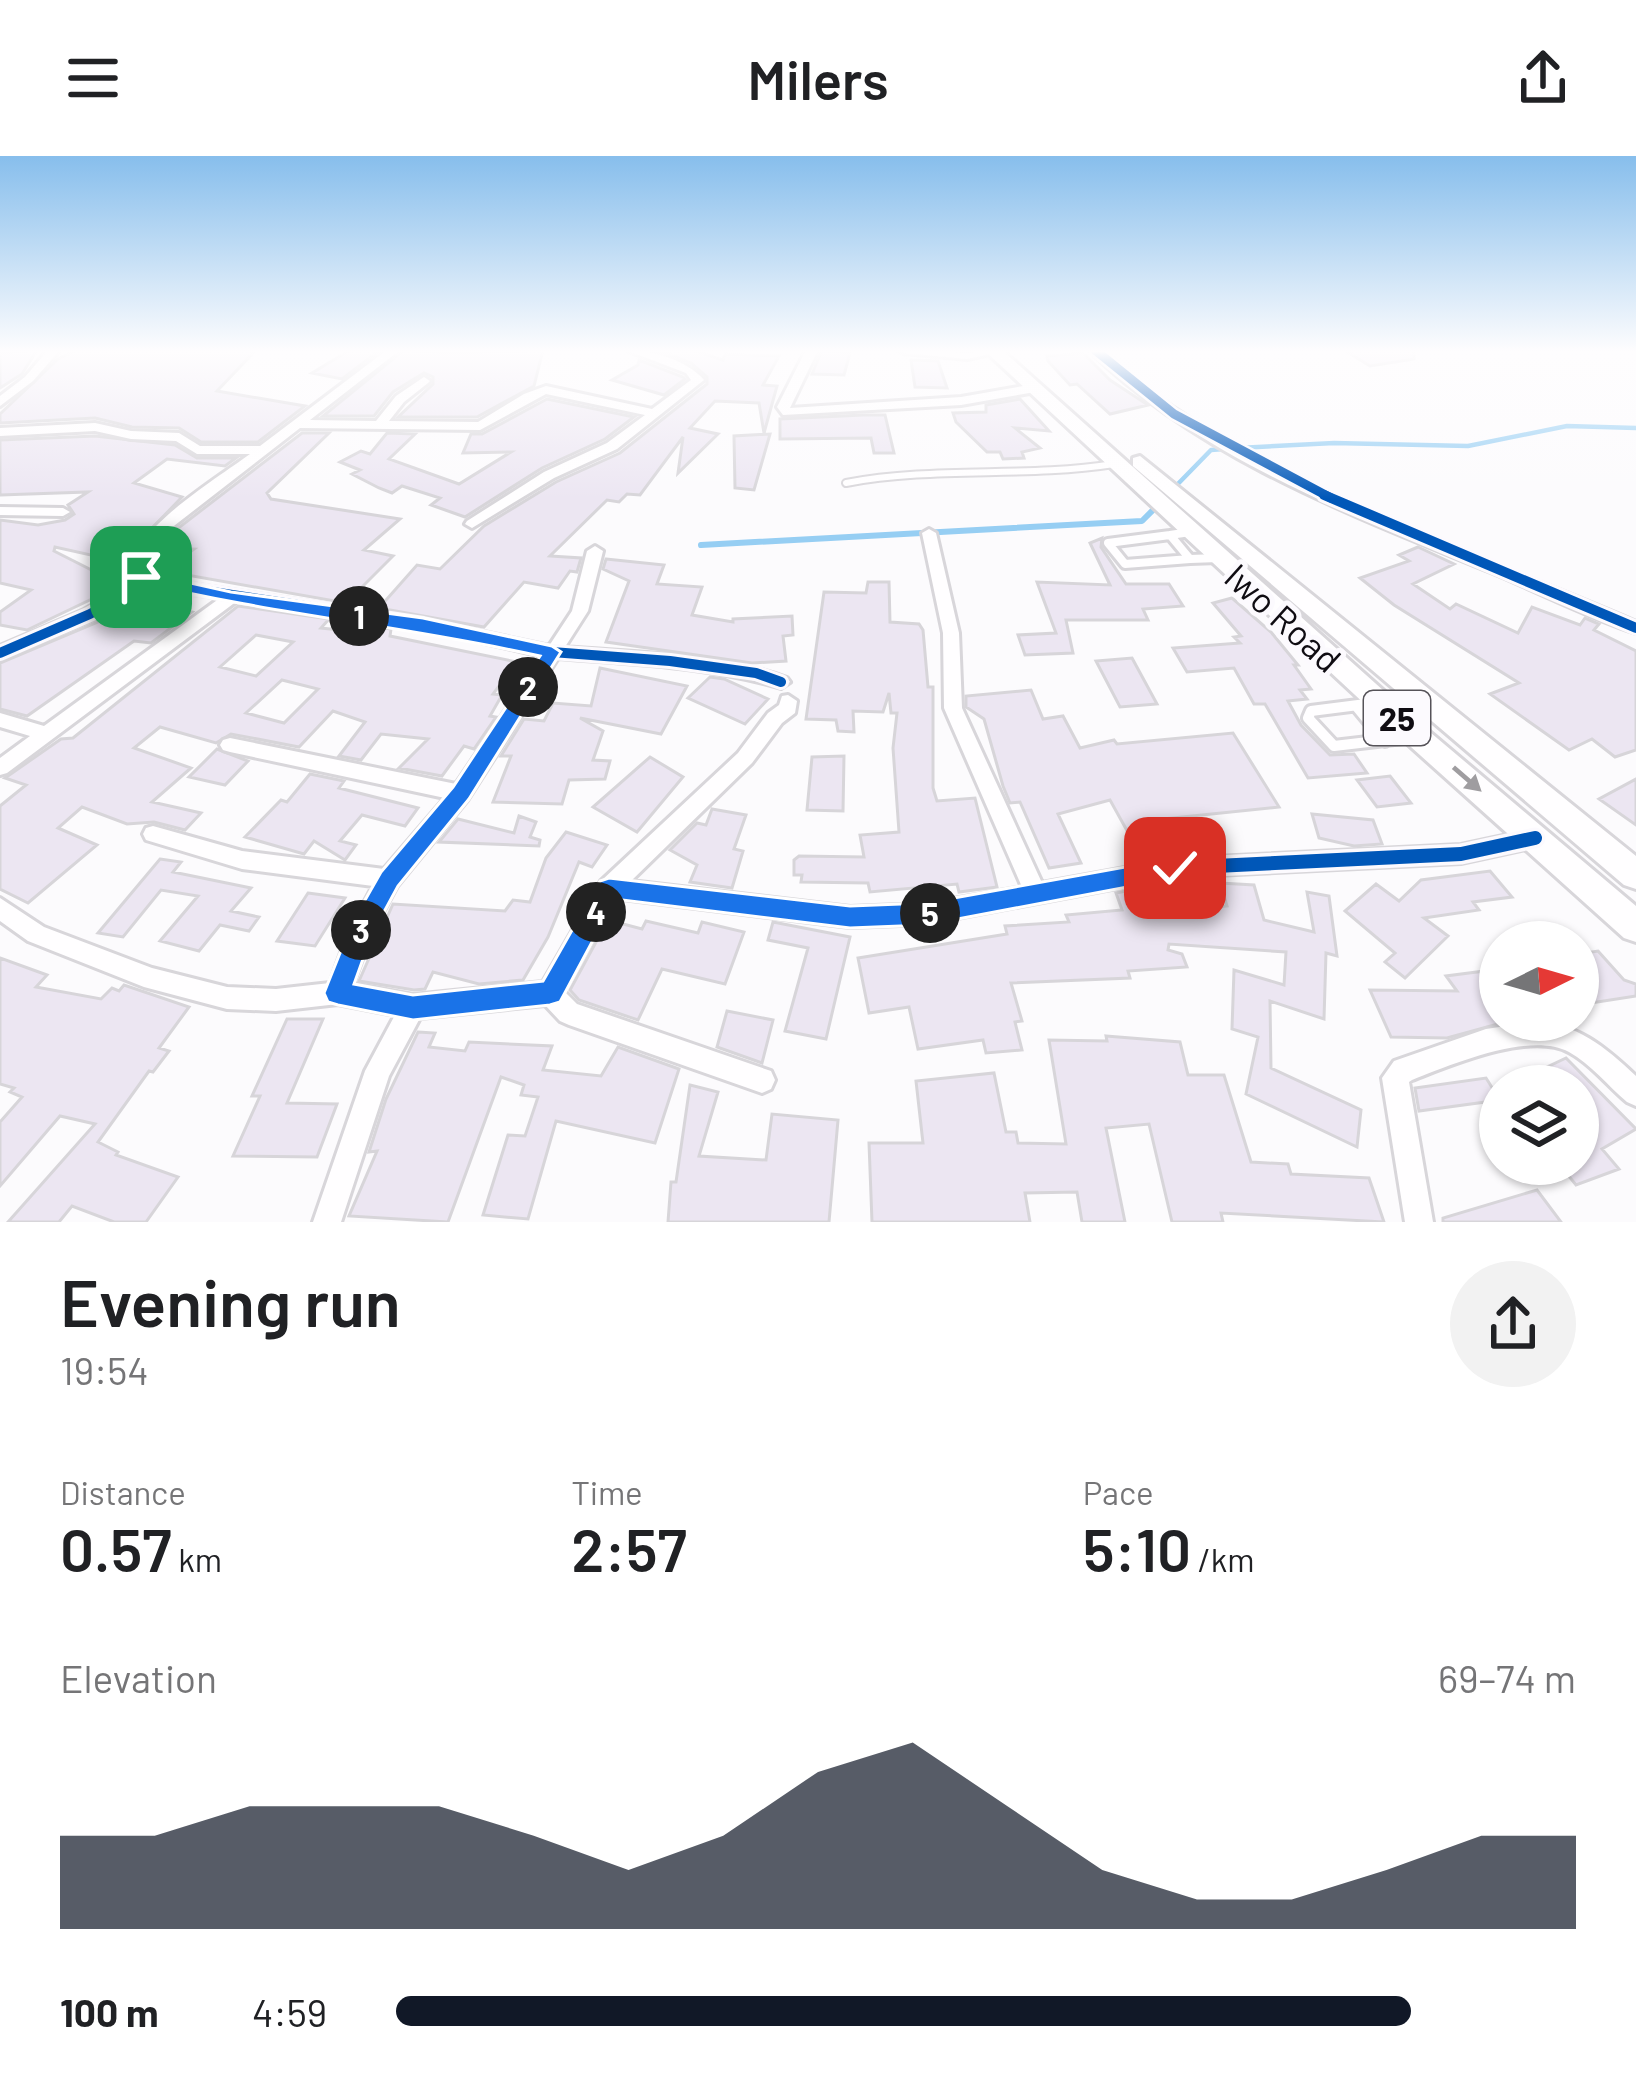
<!DOCTYPE html>
<html lang="en">
<head>
<meta charset="utf-8">
<style>
	body { margin:0; font-family:Barlow,sans-serif; background:#f2f2f2; color:#202124; height:100vh; display:flex; flex-direction:column; font-size:45px; white-space:nowrap }
	* { box-sizing:border-box; margin:0 }
	p { font-size:39px; color:#757577 }
	.icon { flex:none; width:66px; height:66px; fill:none; stroke:currentColor; stroke-width:2; stroke-linecap:round; stroke-linejoin:round }
	.map { position:relative; height:1066px; overflow:hidden }
	.sheet { display:flex; flex-direction:column; background:#fff; flex:1 }
	.sheet>* { flex:none }
	.needle { width:78px; rotate:85deg }
	.tools { position:absolute; left:1479px; top:765px; display:grid; gap:24px }
	.tools a { display:grid; place-items:center; width:120px; height:120px; border-radius:50%; background:#fff; box-shadow:0 3px 9px #0004; font-size:60px }
	.pin { position:absolute; display:grid; place-items:center; width:102px; height:102px; color:#fff; margin:-51px; border-radius:24px; box-shadow:0 6px 18px #0006 }
	.km { position:absolute; width:60px; height:60px; margin:-30px; border-radius:50%; background:#222; color:#fff; font-size:33px; line-height:60px; text-align:center }
	.round { display:grid; place-items:center; flex:none; width:126px; height:126px; border-radius:63px; background:#f2f2f2 }
	.head { display:flex; align-items:center; justify-content:space-between; height:204px; padding:0 60px }
	h1 { font-size:66px; font-weight:600; line-height:90px }
	.metrics { display:grid; grid-template-columns:repeat(3,1fr); gap:18px; height:204px; padding:12px 60px }
	.metrics div { display:grid; align-content:center }
	.metrics b { font-size:60px; font-weight:600 }
	.metrics small { font-size:33px; font-weight:400 }
	.metrics p { font-size:33px }
	.chart { height:336px; padding:24px 60px }
	.chart p { display:flex; justify-content:space-between }
	.chart svg { width:100%; height:216px; margin-top:12px; fill:#111827; opacity:.7 }
	ul { padding:0 60px; list-style:none; font-size:39px }
	li { display:grid; grid-template-columns:192px 144px 1fr; align-items:center; height:90px }
	li i { height:30px; border-radius:15px; background:#111827 }
	header { display:flex; justify-content:space-between; align-items:center; height:156px; padding:0 60px; background:#fff; font-size:54px; font-weight:600 }
	.map>svg:first-child { display:block }
</style>
</head>
<body>
<header><svg class="icon" aria-label="menu" viewBox="0 0 24 24"><path d="M4 6h16M4 12h16M4 18h16"/></svg>Milers<svg class="icon" aria-label="share" viewBox="0 0 24 24"><path d="M12 15V3M7 8l5-5 5 5M5 13v7h14v-7"/></svg></header>
<div class="map">
<svg width="1636" height="1066" viewBox="0 0 1636 1066">
	<rect width="100%" height="100%" fill="#fcfbfd"/>
	<g fill="none" stroke-linecap="round" stroke-linejoin="round">
		<path stroke="#96cef3" stroke-width="4.5" d="M 1238,292 L 1334,287 L 1468,290 L 1567,270 L 1636,272
			M 1171,335 L 1211,294 L 1224,293"/>
		<path stroke="#96cef3" stroke-width="6" d="M 701,389 L 1142,365 L 1158,349"/>
	</g>
	<path fill="#ece6f2" stroke="#d7d5d9" stroke-width="3" fill-rule="evenodd" d="M 37,194 L 22,218 L 0,232 L 0,197 Z
		M 76,194 L 256,194 L 217,235 L 305,250 L 258,286 L 201,286 L 179,272 L 132,271 L 95,262 L 0,267 L 0,258 L 58,203 Z
		M 350,194 L 380,194 L 342,223 L 312,217 Z
		M 404,194 L 452,197 L 543,194 L 534,230 L 477,261 L 398,261 L 433,228 L 433,221 L 424,217 L 393,236 L 374,260 L 323,260 Z
		M 659,194 L 693,194 L 723,204 L 725,198 L 779,200 L 763,229 L 777,230 L 764,277 L 759,247 L 715,245 L 690,272 L 718,278 L 678,317 L 683,281 L 640,339 L 627,338 L 619,346 L 607,344 L 550,400 L 581,402 L 577,416 L 570,415 L 558,432 L 524,426 L 484,471 L 379,452 L 417,409 L 440,413 L 484,370 L 556,326 L 620,297 L 707,228 L 707,221 L 691,207 Z
		M 822,194 L 850,197 L 844,219 L 812,218 Z
		M 1344,194 L 1414,194 L 1414,203 L 1370,210 Z
		M 1083,197 L 1110,224 L 1148,249 L 1110,258 L 1077,228 L 1070,229 L 1048,205 L 1047,200 Z
		M 639,204 L 683,221 L 685,223 L 664,239 L 612,224 L 638,209 Z
		M 911,204 L 938,205 L 947,232 L 915,231 Z
		M 547,243 L 634,261 L 605,283 L 542,312 L 465,361 L 431,349 L 440,342 L 402,330 L 392,337 L 379,332 L 352,318 L 360,314 L 340,306 L 361,295 L 370,298 L 387,277 L 415,278 L 389,303 L 459,328 L 511,296 L 463,297 L 471,278 L 482,278 Z
		M 1020,243 L 1049,275 L 1015,272 L 1040,292 L 1022,296 L 1024,302 L 1003,303 L 1000,296 L 987,296 L 956,266 L 953,257 L 986,256 L 986,249 Z
		M 863,259 L 885,259 L 894,297 L 874,297 L 871,282 L 780,283 L 780,263 Z
		M 302,277 L 329,277 L 267,337 L 271,343 L 400,363 L 364,394 L 393,400 L 346,447 L 164,415 L 194,393 L 159,392 L 164,383 Z
		M 770,278 L 754,334 L 735,332 L 734,280 Z
		M 95,280 L 175,289 L 197,302 L 236,302 L 225,310 L 167,303 L 134,327 L 182,341 L 134,391 L 119,391 L 104,402 L 55,391 L 54,395 L 121,429 L 27,474 L 0,469 L 0,456 L 31,434 L 0,427 L 0,364 L 38,369 L 65,364 L 74,358 L 68,349 L 88,336 L 0,339 L 0,284 Z
		M 1102,382 L 1101,391 L 1126,428 L 1169,428 L 1183,450 L 1143,453 L 1148,464 L 1066,464 L 1073,497 L 1025,499 L 1018,479 L 1056,477 L 1037,426 L 1110,429 L 1090,387 Z
		M 1418,391 L 1454,408 L 1413,428 L 1450,453 L 1456,448 L 1518,477 L 1532,451 L 1580,469 L 1585,462 L 1599,468 L 1594,474 L 1636,495 L 1636,594 L 1615,601 L 1592,583 L 1569,594 L 1490,538 L 1519,527 L 1394,449 L 1360,422 L 1409,405 L 1399,399 Z
		M 606,403 L 664,409 L 657,428 L 702,431 L 692,459 L 733,466 L 733,463 L 792,460 L 793,479 L 783,480 L 786,505 L 752,507 L 606,486 L 629,425 L 603,413 Z
		M 868,426 L 889,426 L 890,466 L 919,468 L 923,474 L 928,531 L 933,531 L 933,632 L 937,645 L 975,642 L 997,731 L 959,736 L 957,728 L 870,736 L 868,727 L 801,726 L 802,719 L 794,719 L 794,704 L 799,700 L 864,701 L 860,679 L 899,676 L 893,592 L 897,557 L 891,557 L 889,537 L 883,556 L 853,555 L 854,576 L 838,575 L 836,564 L 806,563 L 824,436 L 866,437 Z
		M 1232,442 L 1271,476 L 1298,509 L 1294,509 L 1311,533 L 1300,534 L 1307,543 L 1288,545 L 1301,569 L 1330,599 L 1354,598 L 1367,617 L 1308,622 L 1265,548 L 1254,548 L 1234,512 L 1187,516 L 1173,492 L 1240,487 L 1234,481 L 1241,480 L 1213,447 Z
		M 135,444 L 192,456 L 151,487 L 134,485 L 27,560 L 0,553 L 0,507 L 98,466 Z
		M 238,450 L 329,463 L 321,472 L 358,476 L 365,469 L 391,473 L 390,480 L 517,506 L 493,538 L 502,539 L 490,560 L 496,561 L 474,593 L 464,590 L 442,620 L 399,612 L 428,583 L 381,578 L 361,604 L 339,600 L 365,566 L 333,555 L 299,591 L 231,578 L 216,587 L 160,571 L 134,592 L 191,612 L 152,646 L 201,657 L 185,674 L 154,666 L 127,668 L 82,651 L 58,672 L 97,689 L 28,747 L 0,733 L 0,650 L 26,629 L 5,622 L 61,583 L 73,582 ZM 256,479 L 293,486 L 256,520 L 220,511 ZM 282,524 L 318,533 L 284,567 L 246,557 Z
		M 1132,502 L 1157,548 L 1120,551 L 1096,505 Z
		M 600,512 L 687,530 L 661,578 L 580,562 L 603,575 L 593,604 L 610,605 L 605,623 L 569,624 L 562,648 L 493,646 L 511,600 L 501,600 L 524,563 L 544,565 L 553,547 L 591,550 Z
		M 710,521 L 724,523 L 768,543 L 745,568 L 688,542 Z
		M 1031,534 L 1043,563 L 1063,560 L 1080,592 L 1114,584 L 1117,588 L 1233,577 L 1279,651 L 1163,663 L 1174,682 L 1135,689 L 1110,644 L 1058,658 L 1081,707 L 1049,712 L 1020,646 L 1010,647 L 1003,630 L 984,563 L 966,551 L 966,540 Z
		M 217,593 L 248,605 L 225,629 L 189,621 Z
		M 844,600 L 843,655 L 807,654 L 812,601 Z
		M 650,601 L 683,621 L 637,676 L 593,651 Z
		M 310,618 L 344,625 L 339,632 L 418,652 L 405,670 L 362,659 L 340,685 L 356,689 L 345,704 L 314,685 L 304,698 L 245,681 L 281,644 L 287,646 Z
		M 1390,620 L 1411,647 L 1377,651 L 1357,624 Z
		M 1636,623 L 1636,669 L 1599,643 Z
		M 712,653 L 746,659 L 734,693 L 743,695 L 732,732 L 690,726 L 697,709 L 670,694 L 697,667 L 706,669 Z
		M 1312,658 L 1373,664 L 1382,688 L 1354,690 L 1319,682 Z
		M 519,660 L 536,666 L 530,681 L 540,684 L 539,690 L 439,686 L 458,663 L 514,677 Z
		M 566,676 L 607,689 L 592,711 L 579,706 L 548,781 L 523,824 L 479,828 L 433,816 L 425,833 L 414,834 L 359,825 L 393,748 L 505,755 L 513,744 L 530,746 L 546,702 Z
		M 160,703 L 181,706 L 173,716 L 251,732 L 231,755 L 259,761 L 249,775 L 220,769 L 199,795 L 160,785 L 198,740 L 161,734 L 123,781 L 98,777 Z
		M 1490,715 L 1512,741 L 1473,746 L 1479,754 L 1424,762 L 1448,780 L 1405,822 L 1385,806 L 1395,797 L 1345,755 L 1376,728 L 1399,745 L 1421,724 Z
		M 1220,727 L 1254,729 L 1264,764 L 1314,776 L 1307,736 L 1329,740 L 1337,800 L 1326,797 L 1324,863 L 1270,845 L 1271,912 L 1361,954 L 1357,991 L 1246,938 L 1258,881 L 1232,873 L 1234,814 L 1284,829 L 1286,796 L 1169,788 L 1168,794 L 1182,798 L 1187,811 L 1128,815 L 1130,822 L 1011,827 L 1022,865 L 1015,866 L 1022,894 L 986,897 L 983,884 L 918,893 L 909,851 L 869,857 L 858,802 L 1007,778 L 1005,770 L 1069,766 L 1066,759 L 1122,754 L 1116,737 L 1157,729 L 1167,756 L 1227,750 Z
		M 308,737 L 345,742 L 315,790 L 277,785 Z
		M 608,764 L 642,773 L 646,765 L 698,777 L 702,766 L 744,776 L 725,828 L 662,813 L 638,864 L 579,844 L 570,834 Z
		M 773,766 L 850,781 L 826,883 L 785,875 L 808,792 L 768,784 Z
		M 1598,795 L 1624,824 L 1636,828 L 1636,840 L 1578,849 L 1578,798 Z
		M 0,802 L 47,819 L 36,831 L 101,843 L 112,832 L 119,835 L 124,829 L 189,851 L 159,892 L 169,895 L 153,916 L 149,915 L 98,986 L 118,996 L 116,999 L 178,1021 L 146,1066 L 114,1066 L 72,1050 L 59,1066 L 8,1066 L 95,968 L 60,960 L 0,1030 L 0,966 L 22,941 L 10,936 L 14,932 L 0,928 Z
		M 1500,813 L 1500,839 L 1491,840 L 1500,852 L 1500,864 L 1509,865 L 1447,882 L 1391,881 L 1370,834 L 1457,835 L 1446,820 Z
		M 727,855 L 773,864 L 762,907 L 717,891 Z
		M 287,863 L 323,863 L 287,947 L 337,948 L 317,1001 L 233,1000 L 260,940 L 252,940 Z
		M 418,876 L 435,877 L 429,891 L 465,895 L 469,886 L 552,890 L 543,914 L 601,920 L 618,891 L 679,913 L 655,987 L 556,965 L 528,1063 L 483,1059 L 508,979 L 525,980 L 538,941 L 521,939 L 524,929 L 501,921 L 448,1066 L 349,1060 L 377,995 L 369,996 L 386,943 Z
		M 1106,880 L 1180,886 L 1188,919 L 1224,919 L 1251,1006 L 1288,1008 L 1291,1018 L 1369,1022 L 1384,1066 L 1221,1057 L 1223,1066 L 1172,1066 L 1149,968 L 1106,972 L 1125,1066 L 1082,1066 L 1077,1036 L 1025,1037 L 1030,1066 L 872,1066 L 869,987 L 923,987 L 916,925 L 994,917 L 1006,976 L 1016,976 L 1018,987 L 1066,988 L 1049,884 L 1107,885 Z
		M 1566,902 L 1636,973 L 1602,993 L 1619,1013 L 1576,1029 L 1559,1008 L 1578,1008 L 1578,930 L 1560,930 L 1543,913 Z
		M 1486,922 L 1500,944 L 1419,955 L 1415,932 Z
		M 690,929 L 718,936 L 699,1000 L 766,1004 L 772,958 L 838,964 L 829,1066 L 668,1066 L 671,1026 L 676,1026 Z
		M 1537,1034 L 1561,1066 L 1443,1066 L 1443,1062 Z"/>
	<g fill="none" stroke-linecap="round" stroke-linejoin="round">
		<defs>
			<path id="service-far2" d="M 846,327 C 935,310 1025,322 1114,308"/>
			<path id="service-far1" d="M 1190,376 L 1170,379 L 1190,403 L 1218,402
				M 1170,379 L 1108,387 L 1125,408 L 1190,403"/>
			<path id="service" d="M 1374,547 L 1311,555 L 1308,562 L 1334,590 L 1411,581
				M 1357,551 L 1385,585"/>
			<path id="minor" d="M 48,194 L 60,194 L 33,225 L 0,250 L 0,240 L 25,221 Z
				M 387,194 L 400,194 L 310,264 L 376,265 L 396,240 L 424,221 L 430,225 L 428,227 L 404,246 L 389,265 L 478,266 L 524,238 L 546,230 L 652,253 L 691,224 L 686,217 L 626,194 C 652,194 687,204 704,224 L 617,293 L 554,322 L 472,372 L 465,368 L 467,365 L 544,316 L 607,287 L 645,259 L 546,238 L 480,274 L 300,272 L 161,380 L 146,403 L 145,414 L 152,422 L 423,463 L 549,490 L 572,455 L 587,395 L 595,390 L 603,395 L 588,455 L 565,491 C 638,497 717,497 787,522 L 790,526 L 781,532 C 709,510 633,508 558,502 L 468,643 L 397,730 L 371,778 L 353,828 L 413,839 L 543,826 L 601,725 L 738,597 L 768,557 L 779,549 L 782,540 L 788,539 L 797,545 L 795,557 L 782,567 L 752,607 L 631,725 L 850,751 L 925,748 L 1022,731 L 944,552 L 943,477 L 922,377 L 929,373 L 936,377 L 959,477 L 962,552 L 1042,727 L 1175,703 L 1461,689 L 1535,673 L 1542,676 L 1546,682 L 1542,688 L 1535,691 L 1461,707 L 1175,721 L 925,768 L 850,771 L 615,742 L 564,835 L 577,848 L 771,915 L 775,924 L 771,933 L 762,937 L 569,869 L 560,865 L 545,849 L 420,862 L 389,920 L 341,1066 L 313,1066 L 365,915 L 395,859 L 338,848 L 276,855 L 227,853 L 144,831 L 28,785 L 0,765 L 0,742 L 44,771 L 152,812 L 227,831 L 276,833 L 330,827 L 349,775 L 373,730 L 242,713 L 146,684 L 143,678 L 146,672 L 153,670 L 242,695 L 384,713 L 445,642 L 230,596 L 223,594 L 220,589 L 223,584 L 230,582 L 456,628 L 542,500 L 423,473 L 237,445 L 7,617 L 0,619 L 0,602 L 30,580 L 0,571 L 0,557 L 44,570 L 220,442 L 149,431 L 96,462 L 0,503 L 0,490 L 84,454 L 137,425 L 129,415 C 133,373 216,323 250,298 L 197,298 L 176,285 L 131,283 L 95,275 L 0,280 L 0,272 L 95,267 L 131,275 L 179,277 L 200,290 L 260,290 Z
				M 806,194 L 818,194 L 790,252 L 961,241 L 1035,228 L 1041,232 L 1035,236 L 961,249 L 783,259 L 777,251 Z
				M 898,194 L 967,197 L 998,194 L 1000,196 L 967,203 L 904,197 Z
				M 1089,194 L 1102,194 C 1126,214 1148,235 1174,252 C 1315,346 1481,399 1636,466 L 1636,477 C 1587,461 1539,436 1491,416 C 1352,359 1199,302 1089,194 Z
				M 0,351 L 63,352 L 70,356 L 63,360 L 0,359 Z
				M 1532,866 C 1577,867 1604,890 1636,920 L 1636,950 L 1627,946 C 1608,930 1591,908 1569,896 C 1529,875 1451,909 1412,924 L 1409,926 L 1433,1066 L 1405,1066 L 1382,922 L 1394,905 L 1486,873 Z"/>
			<path id="primary" d="M 984,194 L 1002,194 L 1431,577 L 1636,750 L 1636,786 L 1624,782 L 1411,591 Z
				M 1140,300 L 1636,700 L 1636,733 L 1624,729 L 1133,310 L 1133,302 Z"/>
		</defs>
		<use href="#service-far2" stroke="#d8d6da" stroke-width="10"/>
		<use href="#service-far1" stroke="#d8d6da" stroke-width="14"/>
		<use href="#service" stroke="#d8d6da" stroke-width="16"/>
		<use href="#minor" stroke="#d8d6da" stroke-width="6"/>
		<use href="#primary" stroke="#d8d6da" stroke-width="6"/>
		<use href="#service-far2" stroke="#fffeff" stroke-width="6"/>
		<use href="#service-far1" stroke="#fffeff" stroke-width="8"/>
		<use href="#service" stroke="#fffeff" stroke-width="10"/>
		<use href="#minor" fill="#fffeff" fill-rule="evenodd"/>
		<use href="#primary" fill="#fffeff" fill-rule="evenodd"/>
		<defs>
			<path id="cycleway-far2" d="M 1095,194 L 1174,258 L 1331,342"/>
			<path id="cycleway-far1" d="M 1324,339 L 1636,472
				M 0,497 L 90,458 L 147,426 L 423,468 L 552,496 L 670,505 L 756,517 L 781,526"/>
			<path id="cycleway" d="M 609,732 L 850,761 L 925,758 L 1175,712 L 1461,698 L 1535,682"/>
		</defs>
		<use href="#cycleway-far2" stroke="#fcfafe" stroke-width="14"/>
		<use href="#cycleway-far1" stroke="#fcfafe" stroke-width="16"/>
		<use href="#cycleway" stroke="#fcfafe" stroke-width="21"/>
		<use href="#cycleway-far2" stroke="#0057b8" stroke-width="9"/>
		<use href="#cycleway-far1" stroke="#0057b8" stroke-width="10"/>
		<use href="#cycleway" stroke="#0057b8" stroke-width="14"/>
	</g>
	<defs><path id="oneway-solid" d="M-6-.8H1V-3.2L6.5 0L1 3.2V.8H-6Z" transform="scale(3)"/></defs>
	<use fill="#9f9da0" href="#oneway-solid" transform="translate(1467 623) rotate(41)"/>
	<linearGradient id="sky" x2="0" y2="1"><stop stop-color="#87beec"/><stop offset="0.57" stop-color="#fefdfe"/><stop offset="1" stop-color="#fefdfe" stop-opacity="0"/></linearGradient>
	<rect width="1636" height="343" fill="url(#sky)"/>
	<path fill="#1a73e8" stroke="#fff" stroke-width="3" d="M 141,416 L 231,436 L 423,462 L 552,490 L 561,496 L 469,643 L 398,730 L 372,778 L 354,828 L 413,839 L 543,825 L 600,725 L 609,722 L 850,750 L 926,747 L 1175,702 L 1187,712 L 1175,722 L 926,769 L 850,772 L 615,743 L 560,846 L 550,849 L 413,864 L 338,849 L 328,846 L 324,837 L 352,767 L 381,716 L 453,631 L 540,500 C 406,470 269,458 135,425 L 135,418 Z"/>
	<g text-anchor="middle" dominant-baseline="central" stroke-width="10" stroke-linejoin="round" paint-order="stroke">
		<rect fill="#fcfafe" stroke="#565359" stroke-width="3" x="1364" y="535" width="66" height="54" rx="9"/>
		<g font-size="33" font-weight="bold" fill="#0f0c12">
			<text x="1397" y="562">25</text>
		</g>
		<g font-size="36" fill="#0f0c12" stroke="#fcfafe">
			<text transform="translate(1284 461) rotate(42)">Iwo Road</text>
		</g>
	</g>
</svg>
<div class="tools">
<a><svg class="needle" viewBox="-14 -14 28 28"><path d="M0-13l5 13h-10z" fill="#e53935"/><path d="M0 13l5-13h-10z" fill="#757577"/></svg></a>
<a><svg class="icon" aria-label="layers" viewBox="0 0 24 24"><path d="M12 4l9 5-9 5-9-5zM3 14l9 5 9-5"/></svg></a>
</div>
<div class="pin" style="left:141px;top:421px;background:#1e9e55"><svg class="icon" aria-label="arrive" viewBox="0 0 24 24"><path d="M6 21V4h12l-3 4 3 4H6"/></svg></div>
<div class="pin" style="left:1175px;top:712px;background:#d93025"><svg class="icon" aria-label="check" viewBox="0 0 24 24"><path d="M5 12l5 5 9-10"/></svg></div>
<b class="km" style="left:359px;top:460px">1</b>
<b class="km" style="left:528px;top:531px">2</b>
<b class="km" style="left:361px;top:774px">3</b>
<b class="km" style="left:596px;top:756px">4</b>
<b class="km" style="left:930px;top:757px">5</b>
</div>
<section class="sheet">
<div class="head"><div><h1>Evening run</h1><p>19:54</p></div><a class="round"><svg class="icon" aria-label="share" viewBox="0 0 24 24"><path d="M12 15V3M7 8l5-5 5 5M5 13v7h14v-7"/></svg></a></div>
<div class="metrics">
<div><p>Distance</p><b>0.57<small> km</small></b></div>
<div><p>Time</p><b>2:57</b></div>
<div><p>Pace</p><b>5:10<small> /km</small></b></div>
</div>
<div class="chart"><p><span>Elevation</span>69–74 m</p>
<svg viewBox="0 0 160 44" preserveAspectRatio="none"><path d="M0 44V25L10 25L20 19L30 19L40 19L50 25L60 32L70 25L80 12L90 6L100 19L110 32L120 38L130 38L140 32L150 25L160 25V44z"/></svg>
</div>
<ul>
<li><b>100 m</b>4:59<i style="width:86%"></i></li>
</ul>
</section>
</body>
</html>
